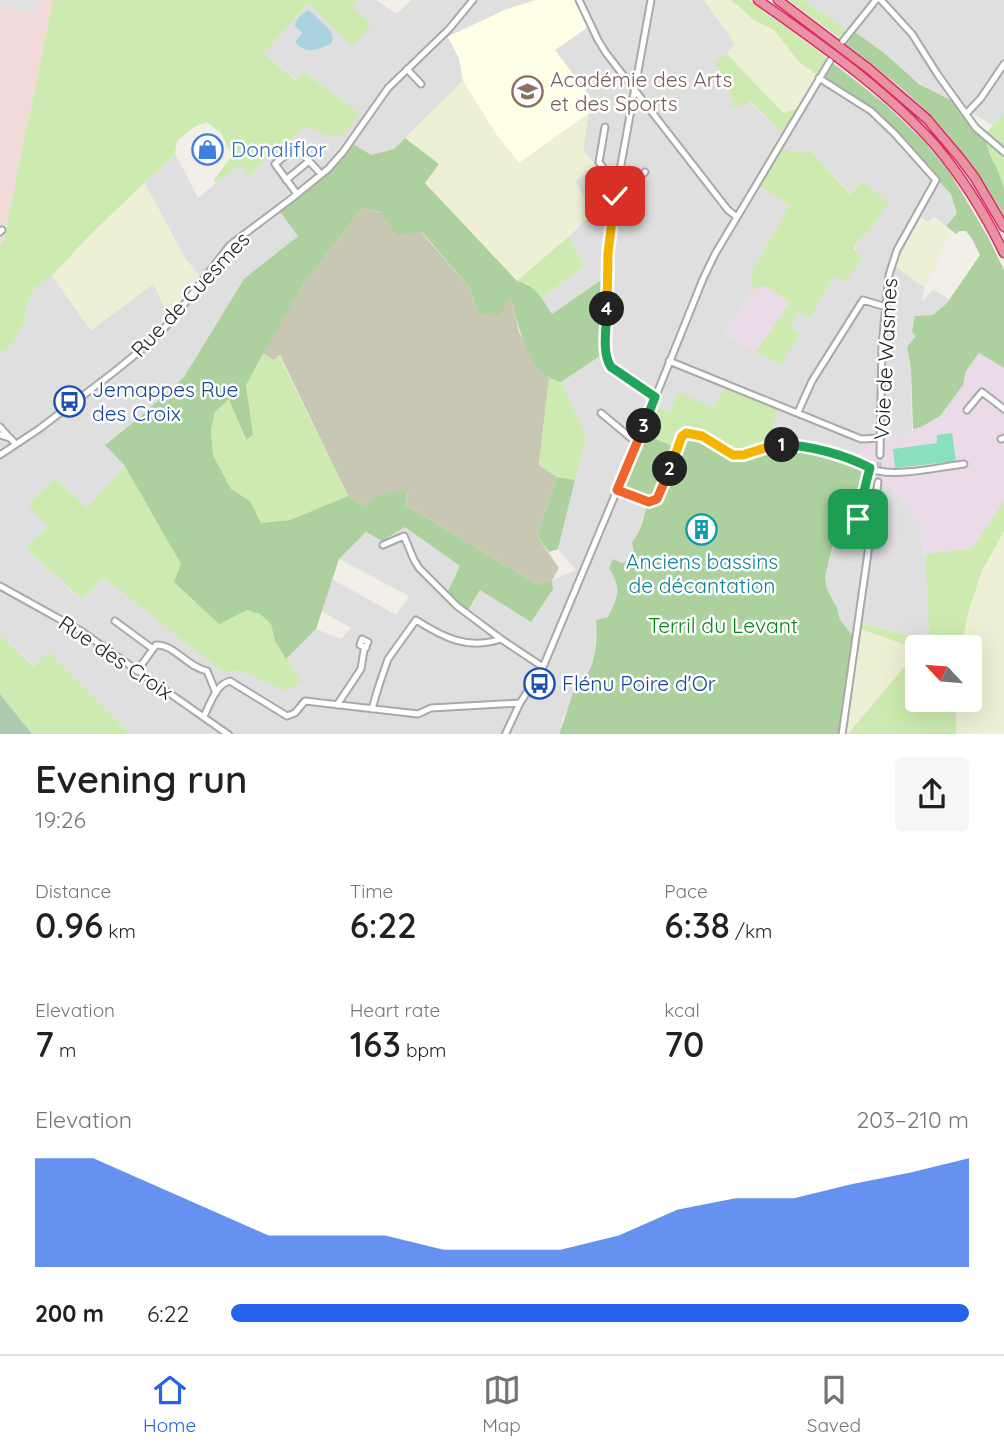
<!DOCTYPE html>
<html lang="en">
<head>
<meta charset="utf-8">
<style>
	body { margin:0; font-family:Quicksand,sans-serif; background:#f6f6f6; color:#202124; height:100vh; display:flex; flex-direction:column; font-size:26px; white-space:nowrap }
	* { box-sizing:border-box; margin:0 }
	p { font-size:23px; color:#757577 }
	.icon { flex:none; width:38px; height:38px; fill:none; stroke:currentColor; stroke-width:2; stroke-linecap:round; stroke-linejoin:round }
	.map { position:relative; height:734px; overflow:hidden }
	.side { display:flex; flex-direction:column; background:#fff; flex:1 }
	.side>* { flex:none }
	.needle { width:46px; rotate:296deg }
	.controls { position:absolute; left:905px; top:635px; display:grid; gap:14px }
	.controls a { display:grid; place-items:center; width:77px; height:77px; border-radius:7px; background:#fff; box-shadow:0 7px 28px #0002; font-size:35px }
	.pin { position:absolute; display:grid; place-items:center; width:60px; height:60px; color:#fff; margin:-30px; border-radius:14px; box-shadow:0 4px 10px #0006 }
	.km { position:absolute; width:35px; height:35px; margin:-18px; border-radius:50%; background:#222; color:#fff; font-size:19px; line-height:35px; text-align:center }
	.round { display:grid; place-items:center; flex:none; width:74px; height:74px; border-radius:7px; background:#f6f6f6 }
	.headline { display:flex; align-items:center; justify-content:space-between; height:119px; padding:0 35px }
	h1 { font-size:38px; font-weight:600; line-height:52px }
	.figures { display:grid; grid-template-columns:repeat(3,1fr); gap:10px; height:119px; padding:7px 35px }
	.figures div { display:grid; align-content:center }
	.figures b { font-size:35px; font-weight:600 }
	.figures small { font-size:19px; font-weight:400 }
	.figures p { font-size:19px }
	.chart { height:196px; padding:14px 35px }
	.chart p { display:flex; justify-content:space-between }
	.chart svg { width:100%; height:126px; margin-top:7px; fill:#2563eb; opacity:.7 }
	ul { padding:0 35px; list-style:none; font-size:23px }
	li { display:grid; grid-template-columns:112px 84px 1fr; align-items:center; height:52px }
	li i { height:18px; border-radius:9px; background:#2563eb }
	.menu { display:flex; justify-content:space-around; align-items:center; height:98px; border-top:2px solid #e0e0e0; background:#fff; font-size:19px; color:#757577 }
	.menu a { display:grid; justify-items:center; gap:4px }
	.menu .active { color:#2563eb }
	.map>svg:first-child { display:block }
</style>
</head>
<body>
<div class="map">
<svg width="1004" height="735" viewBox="0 0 1004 735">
	<rect width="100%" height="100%" fill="#f2efe9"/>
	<path fill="#e0dfdf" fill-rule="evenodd" d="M 357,0 L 376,0 L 396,14 L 412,0 L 536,0 L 505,10 L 448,36 L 459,59 L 463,81 L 394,149 L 328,169 L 279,209 L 298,236 L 244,280 L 184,377 L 142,415 L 105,444 L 125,466 L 86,508 L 48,527 L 26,547 L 80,599 L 104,578 L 224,673 L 240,670 L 286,690 L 300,681 L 286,659 L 316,629 L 341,639 L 351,628 L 321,611 L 332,579 L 396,615 L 409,596 L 339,559 L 366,532 L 382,541 L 405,526 L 461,566 L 479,590 L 553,589 L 552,580 L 576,570 L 558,549 L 586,435 L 561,382 L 606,352 L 607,275 L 552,314 L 542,298 L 584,266 L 569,236 L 593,213 L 575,181 L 587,156 L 583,149 L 589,113 L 591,110 L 593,101 L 554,49 L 579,0 L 704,0 L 735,44 L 726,55 L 721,74 L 785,136 L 819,78 L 871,111 L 951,194 L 957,213 L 955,217 L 951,219 L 946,226 L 934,217 L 928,222 L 921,217 L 895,266 L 924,287 L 922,301 L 933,290 L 949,299 L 947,303 L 933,315 L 915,316 L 917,336 L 907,348 L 911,368 L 912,434 L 861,440 L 863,445 L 858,462 L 766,448 L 727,385 L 713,408 L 680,393 L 670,412 L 654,407 L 616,496 L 646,509 L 641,522 L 635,559 L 622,563 L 613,560 L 618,582 L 616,598 L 608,617 L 596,620 L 595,654 L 590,668 L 582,680 L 563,718 L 560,733 L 559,734 L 130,734 L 50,653 L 35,666 L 0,635 L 0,353 L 11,346 L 25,320 L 26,307 L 35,288 L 52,276 L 91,330 L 154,283 L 169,316 L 199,276 L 185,258 L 144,182 L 175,153 L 198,198 L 240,163 L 252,177 L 259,166 L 307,126 L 316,129 L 360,113 L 304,72 L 296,80 L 264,53 L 308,2 L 352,5 ZM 812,152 L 852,195 L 859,182 L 869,231 L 858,240 L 846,282 L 834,277 L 810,318 L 798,310 L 790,326 L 781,365 L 756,352 L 724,333 L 753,291 L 751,273 L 790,205 Z
		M 803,0 L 1004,0 L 1004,112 L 993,125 L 935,93 L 904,73 L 855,32 L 846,29 Z
		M 878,482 L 887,485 L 898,495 L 920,526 L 926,563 L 930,641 L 857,622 L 853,636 L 840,620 L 837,608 L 827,589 L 825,578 L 833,543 L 836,534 Z"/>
	<path fill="#f2dad9" d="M 0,0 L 53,0 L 4,239 L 0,246 Z"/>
	<path fill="#ebdbe8" d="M 763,284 L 790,302 L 756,352 L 724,333 L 753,291 Z
		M 979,353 L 1004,368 L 1004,501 L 972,548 L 925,554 L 920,526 L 898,495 L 887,485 L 867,479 L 858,462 L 863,445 L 861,439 L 912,434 L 913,429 L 921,427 L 963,385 L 966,371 Z"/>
	<path fill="#ffffe5" d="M 536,0 L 579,0 L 591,25 L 555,50 L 593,101 L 591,110 L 589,113 L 519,163 L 496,134 L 463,81 L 459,58 L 448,37 L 505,10 Z"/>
	<path fill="#c7c7b4" d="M 362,208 L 379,212 L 421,232 L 470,288 L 478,313 L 511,296 L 519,332 L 536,365 L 549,378 L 539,465 L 557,477 L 537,536 L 559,568 L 552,580 L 538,585 L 412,509 L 404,507 L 405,498 L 409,490 L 366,506 L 348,496 L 280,355 L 274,360 L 262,353 L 304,284 Z"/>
	<path fill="#eef0d5" d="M 704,0 L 731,0 L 754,20 L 774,30 L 799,62 L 817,75 L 802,107 L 783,113 L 727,54 L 735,44 Z
		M 463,81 L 496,134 L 519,163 L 589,113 L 583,149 L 595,165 L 575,181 L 593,213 L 517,281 L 425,183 L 405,138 Z
		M 144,182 L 185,258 L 199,276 L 168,316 L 154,284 L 91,330 L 52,276 L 88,237 Z
		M 934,217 L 949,232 L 950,238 L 940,252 L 940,256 L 936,267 L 924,286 L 896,266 L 921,218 L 928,223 Z
		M 1004,531 L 1004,734 L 956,735 L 956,700 L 970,700 L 970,648 L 961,647 L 969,610 L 982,571 Z
		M 855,627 L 907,645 L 909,654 L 907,665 L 847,734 L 842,735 L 853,636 Z"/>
	<path fill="#cdebb0" d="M 53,0 L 357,0 L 352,6 L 371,26 L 352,46 L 308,3 L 264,53 L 295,80 L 304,72 L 360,113 L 343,135 L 328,136 L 307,126 L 259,166 L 251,177 L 240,164 L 216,183 L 213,181 L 232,155 L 221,133 L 207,122 L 194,127 L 177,141 L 175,153 L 88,237 L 52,276 L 35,288 L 26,307 L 25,320 L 11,346 L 0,353 L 0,246 L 4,239 Z
		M 731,0 L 749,0 L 827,58 L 817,75 L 799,62 L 774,30 L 754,20 Z
		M 788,0 L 803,0 L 846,29 L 841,39 Z
		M 727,54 L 783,113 L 802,107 L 785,136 L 751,102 L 732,108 L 729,83 L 721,74 L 715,62 Z
		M 1004,112 L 1004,188 L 997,168 L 990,155 L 984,136 Z
		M 777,150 L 812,152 L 851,195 L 861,181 L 889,203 L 869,231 L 858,240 L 854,249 L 862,259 L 846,282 L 834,277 L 810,318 L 798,311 L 790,326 L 800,334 L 781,365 L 756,352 L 790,302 L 763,285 L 753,291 L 751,273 L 790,205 L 757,184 Z
		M 569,236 L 584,266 L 542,298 L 527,283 L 517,281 Z
		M 262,353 L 274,360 L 279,355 L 348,496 L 290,520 L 261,523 L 250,501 L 231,489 L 213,455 L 211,430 L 215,412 L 230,398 L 245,440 L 253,435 L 246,385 Z
		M 549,378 L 561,382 L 586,435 L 575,480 L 557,477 L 539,465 Z
		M 727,384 L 779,406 L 766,448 L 743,455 L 678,448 L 641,433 L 653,407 L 670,412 L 679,392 L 713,408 Z
		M 125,466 L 247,610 L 260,614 L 271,623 L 275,641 L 301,681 L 286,691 L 240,670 L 224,673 L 104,578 L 81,599 L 25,547 L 48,527 L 28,505 L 55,479 L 86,508 Z
		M 1004,501 L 1004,531 L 982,571 L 969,610 L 961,647 L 917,648 L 917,700 L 956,700 L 956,734 L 847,735 L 906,665 L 909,654 L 906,645 L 855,627 L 856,622 L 930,641 L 925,554 L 972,548 Z
		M 0,635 L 34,666 L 49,652 L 130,734 L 32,734 L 0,694 Z"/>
	<path fill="#add19e" d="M 855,32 L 884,53 L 919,84 L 960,105 L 984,136 L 990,155 L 997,168 L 1004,188 L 1004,215 C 980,176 955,139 922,107 C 898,84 872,64 846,44 Z
		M 833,63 L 885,104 L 923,140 L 949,171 L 988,237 L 1004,270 L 1004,368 L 979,353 L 966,371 L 963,385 L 940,416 L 921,427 L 913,429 L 911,368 L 907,347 L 916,336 L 912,332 L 915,316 L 933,315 L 947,303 L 980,255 L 972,239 L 966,231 L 959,231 L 956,234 L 946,226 L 957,213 L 951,194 L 885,124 L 831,85 L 826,77 Z
		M 405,138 L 439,164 L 425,183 L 517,281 C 535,284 543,300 552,314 L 608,275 L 606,352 L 561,382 C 557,381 553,380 550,378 C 526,365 517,321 511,297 L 498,316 L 478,313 L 470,288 L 422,232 L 397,235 L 380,212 L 362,208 L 304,284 L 261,357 L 246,385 L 253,435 L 246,440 L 229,399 L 215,412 L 211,430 L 213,455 L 231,489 L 250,501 L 261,523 L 290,520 L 348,496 L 366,506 L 376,496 L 409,489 L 405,498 L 405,507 L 412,509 L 538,585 L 552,580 L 553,589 L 531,622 L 480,590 L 466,613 L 446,595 L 460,566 L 405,527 L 382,541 L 366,532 L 339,559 L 316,629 L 286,659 L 275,641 L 271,624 L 260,614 L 247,610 L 219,624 L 174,582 L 181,564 L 125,466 L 105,445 L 142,415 L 184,377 L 244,279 L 298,236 L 278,209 L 328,169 L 350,142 L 371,155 L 394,149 Z
		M 641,433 L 678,448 L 682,436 L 692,433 L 733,455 L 787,445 L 832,454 L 870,468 L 867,479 L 878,482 L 870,543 L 836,535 L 833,543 L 825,578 L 827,589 L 837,608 L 840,620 L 853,636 L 842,734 L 559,735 L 576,684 C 597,672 597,642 596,620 L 608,617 C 618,595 622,589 609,568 L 613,559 L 622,563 L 635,559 L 632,542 C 641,533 644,515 648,502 L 617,490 Z
		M 557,477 L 575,480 L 558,549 L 549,552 L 537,536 Z"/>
	<path fill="#aacbaf" d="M 0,694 L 32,734 L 0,734 Z"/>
	<path fill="#88e0be" d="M 952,433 L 956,461 L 895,468 L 893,449 L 937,443 L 937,435 Z"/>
	<path fill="#e2e2e2" d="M 0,0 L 39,0 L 36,14 L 0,7 Z"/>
	<path fill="#aad3df" d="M 309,10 L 330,30 L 333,38 L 331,44 C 316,49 308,56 295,42 L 302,33 L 295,26 C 296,18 302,13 309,10 Z"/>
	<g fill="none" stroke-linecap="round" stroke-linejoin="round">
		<path stroke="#c8c6c1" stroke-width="5" stroke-dasharray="5 2.5" stroke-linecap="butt" d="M 878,482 L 880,455"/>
		<defs>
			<path id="minor" d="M 579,0 L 598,40 L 606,53 L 728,210 L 737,217
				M 651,0 L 612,214 L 608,253 L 606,352 L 607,361 L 611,367 L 655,397
				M 881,0 L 912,34 L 938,75 L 976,128 L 1004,152
				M 843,41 L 876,0
				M 407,69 L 421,84
				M 819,78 L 871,111 L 895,134 L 936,180 L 897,250 L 889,275 L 882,345 L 880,455
				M 966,114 L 981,98 L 1004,64
				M 605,127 L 599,162 L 616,186
				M 286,180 L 309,161 L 321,174
				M 297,194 L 275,164 L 296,147 L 309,161
				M 615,196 L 621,194 L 645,172
				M 0,232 L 2,230
				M 669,361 L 861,439 L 880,438
				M 967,410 L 982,392 L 1004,409
				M 798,412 L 812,381 L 863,300 L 886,307
				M 601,413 L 637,443
				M 0,427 L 8,436
				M 0,435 L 10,438 L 16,444
				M 1001,439 L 1004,438
				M 0,455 L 39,429 L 114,372 L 152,341 L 172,320 L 230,245 L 291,199 L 328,169 L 343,152 L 388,88 L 449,29 L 473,0
				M 870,468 C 865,485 862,502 858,519 L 862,523 L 872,525
				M 617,490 L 649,502 L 657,499 L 678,448 L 682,436 L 686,433 C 707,433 715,452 733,455 C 747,458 769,445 786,445 C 807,445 839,454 859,462 C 865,465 871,470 878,471 C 902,476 939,467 964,464
				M 383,545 L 404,536 L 414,560 L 419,568 L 457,606 L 501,639 L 543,667
				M 0,586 L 81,631 L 229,735
				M 115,621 L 153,649 L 156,645 C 174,644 187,667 207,671 L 216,693
				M 137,671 L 153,649
				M 337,705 L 361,669 L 364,650 L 368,642 L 362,639 L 360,645 L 366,648
				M 372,709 L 379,685 L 388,659 L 416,620 C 444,638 468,650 501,639
				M 204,716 C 211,703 215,685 230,681 L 287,716 L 295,713 L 305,701 L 418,714 L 431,708 L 520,703
				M 505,735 L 520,703 L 543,667 L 641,433 L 703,279 L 715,254 L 830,61
				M 842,735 L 878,482"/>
			<path id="highway" d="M 758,0 C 818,43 886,89 935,145 C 963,178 985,214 1004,253
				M 778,0 L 869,69 L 927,119 L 960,158 L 975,178 L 1004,227"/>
		</defs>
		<use href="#minor" stroke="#a9a9a9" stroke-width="9"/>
		<use href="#highway" stroke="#dc2a67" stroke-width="11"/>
		<use href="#minor" stroke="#fff" stroke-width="5"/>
		<use href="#highway" stroke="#e892a2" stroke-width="8"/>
	</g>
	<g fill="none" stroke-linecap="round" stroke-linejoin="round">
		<defs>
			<path id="split-1" d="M 782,445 C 807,444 848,456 870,468 C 865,485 862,502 858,519"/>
			<path id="split-2" d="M 670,469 L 682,436 L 686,433 L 702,436 L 733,455 L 743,455 L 768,447 L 782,445"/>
			<path id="split-3" d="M 644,426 L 617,490 L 649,502 L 657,499 L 670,469"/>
			<path id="split-4" d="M 607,309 C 607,326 601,352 611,367 L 655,397 L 644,426"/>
			<path id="split-5" d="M 607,309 L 608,253 L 615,196"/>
		</defs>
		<use href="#split-1" stroke="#fff" stroke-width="14"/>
		<use href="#split-2" stroke="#fff" stroke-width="14"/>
		<use href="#split-3" stroke="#fff" stroke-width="14"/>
		<use href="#split-4" stroke="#fff" stroke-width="14"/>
		<use href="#split-5" stroke="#fff" stroke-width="14"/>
		<use href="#split-1" stroke="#22a559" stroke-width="9"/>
		<use href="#split-2" stroke="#f5b400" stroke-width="9"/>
		<use href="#split-3" stroke="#f0652b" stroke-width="9"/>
		<use href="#split-4" stroke="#22a559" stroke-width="9"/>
		<use href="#split-5" stroke="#f5b400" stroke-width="9"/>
	</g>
	<defs>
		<symbol id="university-ring" viewBox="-11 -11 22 22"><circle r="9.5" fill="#fff" stroke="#8d6e63" stroke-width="1.5"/><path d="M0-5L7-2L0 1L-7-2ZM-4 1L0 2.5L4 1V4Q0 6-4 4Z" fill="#8d6e63"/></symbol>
		<symbol id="shop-ring" viewBox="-11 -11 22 22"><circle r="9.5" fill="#fff" stroke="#3f7fe0" stroke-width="1.5"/><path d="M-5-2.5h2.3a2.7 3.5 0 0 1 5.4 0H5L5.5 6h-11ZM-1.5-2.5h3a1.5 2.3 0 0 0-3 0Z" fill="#3f7fe0"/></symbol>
		<symbol id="bus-ring" viewBox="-11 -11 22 22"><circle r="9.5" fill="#fff" stroke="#1a4fb4" stroke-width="1.5"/><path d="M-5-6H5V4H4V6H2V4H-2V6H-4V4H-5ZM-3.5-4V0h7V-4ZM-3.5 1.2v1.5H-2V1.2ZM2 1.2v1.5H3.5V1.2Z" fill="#1a4fb4"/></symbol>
		<symbol id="building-ring" viewBox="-11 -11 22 22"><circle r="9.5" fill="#fff" stroke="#0f9aa8" stroke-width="1.5"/><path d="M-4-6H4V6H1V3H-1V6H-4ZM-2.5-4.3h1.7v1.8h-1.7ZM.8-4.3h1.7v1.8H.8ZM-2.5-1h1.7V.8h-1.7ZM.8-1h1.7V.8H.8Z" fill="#0f9aa8"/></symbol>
	</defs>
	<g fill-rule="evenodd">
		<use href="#university-ring" x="510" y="74" width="35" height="35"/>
		<use href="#shop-ring" x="190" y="132" width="35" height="35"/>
		<use href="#bus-ring" x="52" y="384" width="35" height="35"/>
		<use href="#building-ring" x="684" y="512" width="35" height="35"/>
		<use href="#bus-ring" x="522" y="666" width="35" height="35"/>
	</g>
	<g text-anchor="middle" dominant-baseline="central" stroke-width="5" stroke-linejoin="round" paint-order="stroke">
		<g font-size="21" fill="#785e54" stroke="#fff" text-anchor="start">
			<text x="550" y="79">Académie des Arts<tspan x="550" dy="24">et des Sports</tspan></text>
		</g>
		<g font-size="21" fill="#366cbe" stroke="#fff" text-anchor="start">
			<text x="231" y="149">Donaliflor</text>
		</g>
		<g font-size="21" fill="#222" stroke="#fff">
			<text transform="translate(190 294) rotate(-47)">Rue de Cuesmes</text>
			<text transform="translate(885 359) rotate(-87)">Voie de Wasmes</text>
			<text transform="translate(116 657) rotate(34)">Rue des Croix</text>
		</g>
		<g font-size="21" fill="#164399" stroke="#fff" text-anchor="start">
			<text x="92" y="389">Jemappes Rue<tspan x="92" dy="24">des Croix</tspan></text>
			<text x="562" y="683">Flénu Poire d'Or</text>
		</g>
		<g font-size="21" fill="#0d838f" stroke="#fff">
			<text x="702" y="561">Anciens bassins<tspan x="702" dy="24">de décantation</tspan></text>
		</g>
		<g font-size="21" fill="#0c8416" stroke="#fff">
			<text x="723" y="625">Terril du Levant</text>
		</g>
	</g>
</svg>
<div class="controls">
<a><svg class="needle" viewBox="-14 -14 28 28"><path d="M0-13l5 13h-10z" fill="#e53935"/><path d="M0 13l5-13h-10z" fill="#757577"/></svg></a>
</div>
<div class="pin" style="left:858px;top:519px;background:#1e9e55"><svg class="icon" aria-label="arrive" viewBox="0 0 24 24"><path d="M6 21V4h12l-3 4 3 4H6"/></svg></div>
<div class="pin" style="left:615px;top:196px;background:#d93025"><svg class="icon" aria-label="check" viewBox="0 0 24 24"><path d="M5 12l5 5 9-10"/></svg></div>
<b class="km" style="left:782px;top:445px">1</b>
<b class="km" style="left:670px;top:469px">2</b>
<b class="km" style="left:644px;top:426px">3</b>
<b class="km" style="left:607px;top:309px">4</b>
</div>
<section class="side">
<div class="headline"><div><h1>Evening run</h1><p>19:26</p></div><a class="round"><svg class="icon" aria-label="share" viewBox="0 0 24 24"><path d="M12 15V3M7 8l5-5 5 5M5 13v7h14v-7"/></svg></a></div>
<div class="figures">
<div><p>Distance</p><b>0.96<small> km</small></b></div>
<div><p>Time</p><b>6:22</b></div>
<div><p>Pace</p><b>6:38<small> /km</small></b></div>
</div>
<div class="figures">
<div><p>Elevation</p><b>7<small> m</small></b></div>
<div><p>Heart rate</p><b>163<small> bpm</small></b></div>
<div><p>kcal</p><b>70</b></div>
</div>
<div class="chart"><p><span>Elevation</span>203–210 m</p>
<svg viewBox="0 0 160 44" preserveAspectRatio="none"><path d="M0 44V6L10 6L20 15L30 24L40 33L50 33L60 33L70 38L80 38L90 38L100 33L110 24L120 20L130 20L140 15L150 11L160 6V44z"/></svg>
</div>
<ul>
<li><b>200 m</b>6:22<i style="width:100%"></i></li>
</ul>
</section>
<nav class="menu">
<a class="active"><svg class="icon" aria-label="home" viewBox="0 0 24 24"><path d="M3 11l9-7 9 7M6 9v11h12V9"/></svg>Home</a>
<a><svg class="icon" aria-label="map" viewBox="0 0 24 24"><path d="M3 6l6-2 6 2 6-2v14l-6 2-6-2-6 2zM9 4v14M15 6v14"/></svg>Map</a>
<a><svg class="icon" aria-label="saved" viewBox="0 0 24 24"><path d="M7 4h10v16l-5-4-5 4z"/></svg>Saved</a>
</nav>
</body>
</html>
